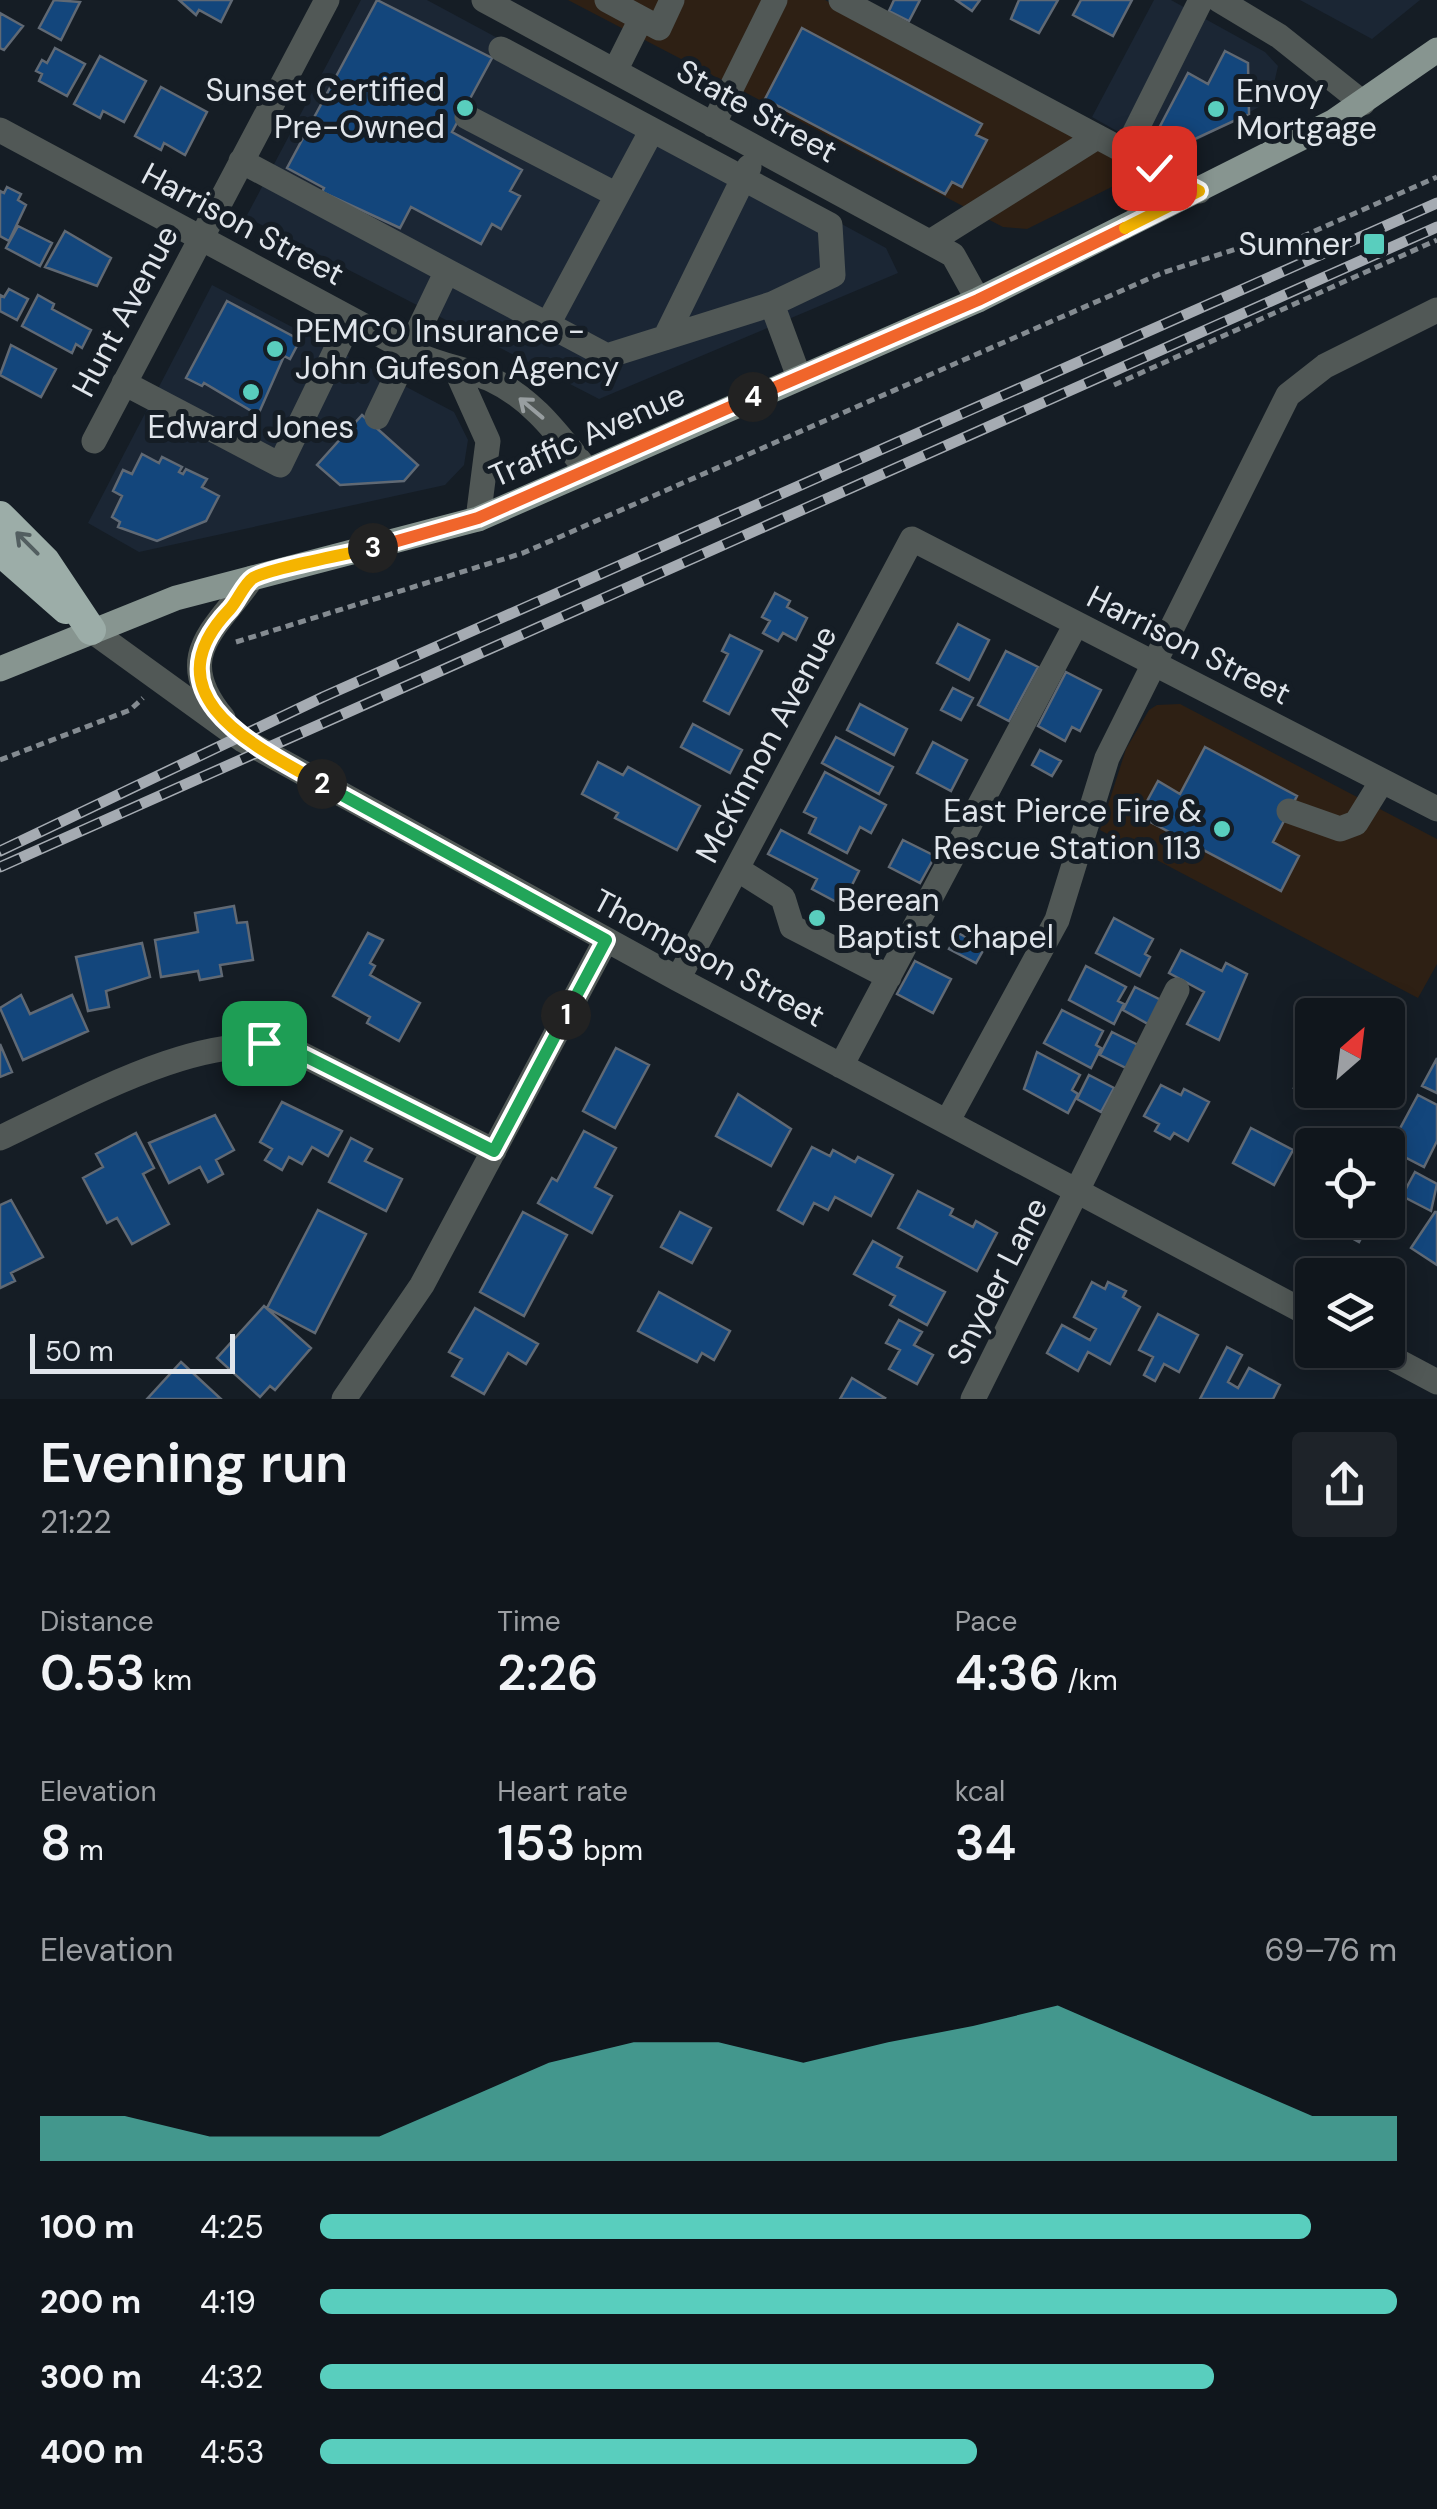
<!DOCTYPE html>
<html lang="en">
<head>
<meta charset="utf-8">
<style>
	body { margin:0; font-family:"DM Sans",sans-serif; background:#1e2329; color:#f1f3f6; height:100vh; display:flex; flex-direction:column; font-size:38px; white-space:nowrap }
	* { box-sizing:border-box; margin:0 }
	p { font-size:32px; color:#9c9fa3 }
	.icon { flex:none; width:55px; height:55px; fill:none; stroke:currentColor; stroke-width:2; stroke-linecap:round; stroke-linejoin:round }
	.map { position:relative; height:1399px; overflow:hidden }
	.drawer { display:flex; flex-direction:column; background:#10161c; flex:1 }
	.drawer>* { flex:none }
	.needle { width:65px; rotate:28deg }
	.tools { position:absolute; left:1295px; top:998px; display:grid; gap:20px }
	.tools a { display:grid; place-items:center; width:110px; height:110px; border-radius:10px; background:#10161c; box-shadow:0 5px 25px #0003,0 0 0 2px #30353b; font-size:50px }
	.scale { position:absolute; left:30px; bottom:25px; width:205px; box-sizing:border-box; padding-left:10px; border:5px solid #e0e5eb; border-top:0; font-size:28px; line-height:35px; white-space:nowrap; color:#e0e5eb; -webkit-text-stroke:8px #151d25; paint-order:stroke }
	.pin { position:absolute; display:grid; place-items:center; width:85px; height:85px; color:#fff; margin:-42px; border-radius:20px; box-shadow:0 5px 15px #0006 }
	.km { position:absolute; width:50px; height:50px; margin:-25px; border-radius:50%; background:#222; color:#fff; font-size:28px; line-height:50px; text-align:center }
	.round { display:grid; place-items:center; flex:none; width:105px; height:105px; border-radius:10px; background:#1e2329 }
	.overview { display:flex; align-items:center; justify-content:space-between; height:170px; padding:0 40px }
	h1 { font-size:55px; font-weight:600; line-height:75px }
	.stats { display:grid; grid-template-columns:repeat(3,1fr); gap:15px; height:170px; padding:10px 40px }
	.stats div { display:grid; align-content:center }
	.stats b { font-size:50px; font-weight:600 }
	.stats small { font-size:28px; font-weight:400 }
	.stats p { font-size:28px }
	.chart { height:280px; padding:20px 40px }
	.chart p { display:flex; justify-content:space-between }
	.chart svg { width:100%; height:180px; margin-top:10px; fill:#59cebe; opacity:.7 }
	ul { padding:0 40px; list-style:none; font-size:32px }
	li { display:grid; grid-template-columns:160px 120px 1fr; align-items:center; height:75px }
	li i { height:25px; border-radius:12px; background:#59cebe }
	.map>svg:first-child { display:block }
</style>
</head>
<body>
<div class="map">
<svg width="1437" height="1399" viewBox="0 0 1437 1399">
	<rect width="100%" height="100%" fill="#151d25"/>
	<path fill="#1b2634" d="M 361,0 L 427,0 L 886,248 L 898,273 L 599,399 L 246,217 Z
		M 1154,0 L 1171,0 L 1265,52 L 1278,66 L 1270,101 L 1165,158 L 1092,117 Z
		M 1300,0 L 1420,0 L 1372,39 Z
		M 212,285 L 454,412 L 468,440 L 464,465 L 445,485 L 139,552 L 88,523 Z"/>
	<path fill="#2e2014" d="M 568,0 L 825,0 L 1148,169 L 1027,229 L 1003,227 Z
		M 1180,704 L 1437,839 L 1437,964 L 1418,998 L 1100,830 L 1126,749 L 1149,710 L 1157,705 Z"/>
	<path fill="#13467c" stroke="#606974" stroke-width="2.5" d="M 54,0 L 80,2 L 61,40 L 39,28 Z
		M 179,0 L 232,0 L 221,22 L 199,10 L 196,15 Z
		M 377,0 L 492,58 L 452,132 L 522,170 L 510,191 L 520,196 L 501,229 L 492,224 L 481,244 L 411,207 L 400,228 L 322,192 L 324,188 L 287,168 Z
		M 894,0 L 920,0 L 909,21 L 889,11 Z
		M 956,0 L 980,0 L 972,11 Z
		M 1019,0 L 1058,0 L 1039,33 L 1011,19 Z
		M 1081,0 L 1132,0 L 1113,36 L 1073,15 Z
		M 0,13 L 23,26 L 4,50 L 0,48 Z
		M 802,28 L 982,124 L 976,135 L 987,140 L 962,187 L 952,182 L 945,194 L 765,99 Z
		M 55,48 L 85,64 L 67,96 L 39,81 L 42,74 L 36,71 L 42,60 L 47,63 Z
		M 1225,51 L 1248,63 L 1249,114 L 1182,145 L 1157,132 L 1188,73 L 1208,84 Z
		M 100,56 L 146,81 L 124,122 L 103,111 L 100,118 L 74,104 Z
		M 161,87 L 207,112 L 185,155 L 164,143 L 161,150 L 135,136 Z
		M 7,187 L 21,194 L 18,200 L 26,205 L 9,241 L 0,236 L 0,191 L 4,193 Z
		M 18,226 L 52,243 L 40,266 L 6,248 Z
		M 65,231 L 111,258 L 97,286 L 45,267 Z
		M 9,289 L 28,299 L 17,320 L 0,311 L 0,295 L 4,297 Z
		M 38,295 L 54,304 L 52,309 L 91,330 L 82,348 L 76,344 L 72,353 L 22,326 Z
		M 227,301 L 300,340 L 290,359 L 284,356 L 258,415 L 204,383 L 202,386 L 186,378 Z
		M 11,345 L 56,369 L 41,397 L 0,375 Z
		M 362,415 L 418,465 L 404,481 L 340,485 L 317,465 Z
		M 142,454 L 159,463 L 162,457 L 182,467 L 179,472 L 183,474 L 186,469 L 207,479 L 202,487 L 219,496 L 206,521 L 157,541 L 118,527 L 120,522 L 112,517 L 122,496 L 113,491 L 123,470 L 132,474 Z
		M 775,593 L 790,601 L 787,607 L 807,618 L 796,640 L 783,633 L 778,641 L 763,633 L 770,621 L 762,617 Z
		M 958,624 L 989,640 L 969,680 L 937,663 Z
		M 730,635 L 762,651 L 729,714 L 704,701 L 728,654 L 722,651 Z
		M 1006,651 L 1038,667 L 1009,721 L 978,705 Z
		M 1066,672 L 1101,690 L 1080,731 L 1072,727 L 1065,741 L 1038,726 Z
		M 953,688 L 973,698 L 961,720 L 941,710 Z
		M 860,704 L 907,729 L 894,755 L 847,730 Z
		M 693,724 L 742,750 L 730,773 L 681,747 Z
		M 836,737 L 893,767 L 879,794 L 822,763 Z
		M 933,742 L 967,760 L 951,791 L 917,773 Z
		M 1205,747 L 1297,796 L 1273,842 L 1299,856 L 1281,891 L 1139,816 L 1158,781 L 1180,794 Z
		M 1040,750 L 1061,761 L 1052,776 L 1032,765 Z
		M 598,762 L 623,775 L 628,767 L 700,806 L 677,850 L 615,818 L 618,813 L 582,794 Z
		M 825,772 L 886,805 L 871,833 L 860,827 L 847,853 L 809,833 L 816,818 L 804,812 Z
		M 781,830 L 859,871 L 842,905 L 812,889 L 817,879 L 768,854 Z
		M 903,840 L 935,856 L 920,883 L 889,867 Z
		M 234,906 L 237,923 L 247,922 L 253,960 L 220,965 L 222,976 L 200,980 L 198,971 L 161,977 L 155,940 L 198,932 L 195,913 Z
		M 1114,918 L 1153,939 L 1145,954 L 1150,957 L 1140,976 L 1096,953 Z
		M 368,933 L 383,940 L 370,963 L 375,966 L 370,975 L 420,1003 L 399,1041 L 367,1023 L 370,1017 L 333,996 Z
		M 958,933 L 985,947 L 976,963 L 949,949 Z
		M 142,943 L 150,977 L 106,991 L 109,1007 L 88,1011 L 76,957 Z
		M 1181,950 L 1222,971 L 1226,963 L 1247,974 L 1219,1040 L 1187,1024 L 1204,992 L 1169,973 Z
		M 915,961 L 951,979 L 933,1013 L 897,994 Z
		M 1086,966 L 1126,987 L 1118,1001 L 1124,1004 L 1114,1024 L 1069,1000 Z
		M 1135,987 L 1161,1000 L 1148,1024 L 1123,1010 Z
		M 21,995 L 30,1014 L 72,995 L 88,1031 L 23,1060 L 0,1008 Z
		M 1062,1010 L 1103,1031 L 1096,1045 L 1101,1048 L 1091,1068 L 1044,1043 Z
		M 1112,1032 L 1138,1045 L 1126,1068 L 1100,1055 Z
		M 0,1044 L 12,1072 L 0,1077 Z
		M 616,1048 L 649,1065 L 615,1128 L 583,1111 Z
		M 1037,1052 L 1080,1075 L 1072,1090 L 1078,1094 L 1068,1113 L 1024,1089 Z
		M 1312,1055 L 1312,1090 L 1342,1090 L 1332,1108 L 1294,1088 Z
		M 1437,1058 L 1437,1093 L 1422,1086 Z
		M 1089,1075 L 1114,1088 L 1101,1112 L 1077,1099 Z
		M 1161,1085 L 1181,1095 L 1184,1089 L 1209,1102 L 1188,1141 L 1174,1133 L 1170,1139 L 1155,1131 L 1159,1124 L 1144,1116 Z
		M 738,1094 L 791,1129 L 771,1166 L 716,1136 Z
		M 1418,1095 L 1437,1105 L 1437,1141 L 1424,1167 L 1389,1149 Z
		M 282,1102 L 342,1131 L 328,1156 L 312,1147 L 302,1164 L 289,1157 L 282,1170 L 265,1160 L 272,1149 L 260,1142 Z
		M 215,1115 L 234,1150 L 216,1160 L 223,1174 L 208,1182 L 200,1167 L 169,1183 L 149,1143 Z
		M 1251,1128 L 1293,1150 L 1274,1185 L 1233,1163 Z
		M 584,1131 L 616,1148 L 595,1187 L 612,1196 L 592,1233 L 538,1203 L 552,1178 L 557,1181 Z
		M 136,1133 L 154,1168 L 143,1174 L 169,1224 L 132,1244 L 117,1218 L 107,1223 L 83,1178 L 103,1167 L 96,1154 Z
		M 351,1138 L 372,1149 L 365,1161 L 402,1179 L 386,1211 L 329,1182 Z
		M 812,1147 L 830,1156 L 833,1150 L 855,1162 L 858,1157 L 893,1175 L 871,1216 L 835,1197 L 828,1210 L 814,1203 L 803,1224 L 778,1210 Z
		M 1388,1157 L 1401,1164 L 1388,1188 Z
		M 1415,1172 L 1437,1184 L 1431,1211 L 1402,1196 Z
		M 918,1191 L 953,1209 L 950,1215 L 973,1227 L 976,1221 L 997,1233 L 977,1271 L 898,1228 Z
		M 11,1200 L 43,1257 L 11,1273 L 15,1281 L 0,1288 L 0,1205 Z
		M 318,1210 L 366,1234 L 315,1333 L 267,1308 Z
		M 523,1212 L 567,1235 L 524,1316 L 480,1292 Z
		M 680,1212 L 711,1228 L 692,1263 L 661,1247 Z
		M 1435,1212 L 1437,1212 L 1437,1265 L 1411,1248 Z
		M 1319,1220 L 1371,1220 L 1359,1242 Z
		M 873,1241 L 902,1257 L 897,1267 L 945,1292 L 927,1325 L 890,1305 L 895,1296 L 854,1274 Z
		M 1092,1282 L 1105,1289 L 1108,1282 L 1126,1291 L 1123,1297 L 1140,1307 L 1110,1364 L 1088,1352 L 1078,1371 L 1047,1353 L 1062,1325 L 1090,1340 L 1096,1329 L 1074,1317 Z
		M 659,1292 L 730,1331 L 714,1360 L 702,1353 L 697,1362 L 638,1331 Z
		M 264,1306 L 311,1348 L 275,1390 L 270,1386 L 260,1397 L 217,1358 Z
		M 475,1308 L 538,1344 L 526,1364 L 508,1353 L 484,1394 L 452,1376 L 462,1359 L 449,1352 Z
		M 1158,1314 L 1198,1335 L 1179,1372 L 1164,1364 L 1155,1381 L 1144,1375 L 1153,1357 L 1139,1350 Z
		M 899,1320 L 922,1332 L 914,1345 L 933,1355 L 917,1384 L 889,1369 L 900,1350 L 886,1343 Z
		M 1227,1347 L 1242,1355 L 1228,1382 L 1238,1388 L 1249,1368 L 1280,1385 L 1273,1399 L 1200,1399 Z
		M 181,1362 L 221,1399 L 147,1399 Z
		M 852,1378 L 885,1398 L 884,1399 L 840,1399 Z"/>
	<g fill="none" stroke-linecap="round" stroke-linejoin="round">
		<path stroke="#848b91" stroke-width="5" stroke-dasharray="8 5" stroke-linecap="butt" d="M 1114,385 L 1437,240
			M 236,642 L 523,553 L 1162,273 L 1252,244 L 1292,241 L 1437,177
			M 0,760 L 130,710 L 143,698"/>
		<path stroke="#515856" stroke-width="25" d="M 484,0 L 953,255 L 978,300
			M 607,0 L 659,28 L 672,0
			M 841,0 L 1199,191
			M 1219,0 L 1279,36 L 1363,103
			M 501,49 L 830,225 L 833,275 L 772,304
			M 615,71 L 641,19
			M 467,117 L 617,195
			M 713,125 L 775,0
			M 0,130 L 418,355 C 442,366 471,370 492,380 C 533,399 559,436 587,470
			M 1125,152 L 1201,0
			M 241,161 L 447,271
			M 930,242 L 1097,137
			M 548,324 L 652,130
			M 665,338 L 749,167
			M 457,372 L 488,441 L 478,519
			M 124,383 L 280,465 L 351,319
			M 377,417 L 447,271 L 607,356 L 772,304 L 799,377
			M 94,441 L 327,0
			M 91,630 L 243,740 L 678,979 L 1312,1316
			M 223,718 C 171,655 216,630 252,578
			M 1289,811 L 1340,829 L 1356,823 L 1382,781
			M 737,869 L 783,898 L 792,927 L 889,977
			M 678,979 L 912,539 L 1437,809
			M 841,1066 L 1076,624
			M 947,1122 L 1057,920 L 1107,758 L 1288,395 L 1325,366 L 1437,310
			M 0,1138 C 82,1100 198,1031 289,1048 L 494,1151
			M 1377,1350 L 1437,1382
			M 344,1399 L 422,1285 L 606,940
			M 973,1399 L 1177,990"/>
		<path stroke="#879590" stroke-width="25" d="M 0,669 L 176,598 L 478,519 L 978,300 L 1333,122 L 1437,50"/>
		<path stroke="#9cada8" stroke-width="30" d="M 0,516 L 45,561 L 91,630
			M 0,551 L 66,609"/>
		<defs>
			<path id="rail" d="M 0,851 L 323,697 L 1437,203
				M 0,867 L 1437,227"/>
		</defs>
		<use href="#rail" stroke="#a5abb2" stroke-width="11"/>
		<use href="#rail" stroke="#151d25" stroke-width="8" stroke-dasharray="22" stroke-linecap="butt"/>
	</g>
	<defs><path id="oneway-shaft" d="M-6 0H5M1.5-3L5.5 0L1.5 3" fill="none" stroke-width="1.6" stroke-linecap="round" stroke-linejoin="round" transform="scale(2.5)"/></defs>
	<use stroke="#989ea0" href="#oneway-shaft" transform="translate(531 408) rotate(-140)"/>
	<use stroke="#525e60" href="#oneway-shaft" transform="translate(27 543) rotate(-135)"/>
	<g fill="none" stroke-linecap="round" stroke-linejoin="round">
		<defs>
			<path id="split-1" d="M 264,1043 L 289,1048 L 494,1151 L 566,1015"/>
			<path id="split-2" d="M 322,784 L 606,940 L 566,1015"/>
			<path id="split-3" d="M 322,784 C 254,746 147,695 230,609 C 238,600 244,584 253,578 C 270,568 349,554 373,548"/>
			<path id="split-4" d="M 373,548 L 478,518 L 753,397"/>
			<path id="split-5" d="M 753,397 L 978,300 L 1125,228"/>
			<path id="split-6" d="M 1125,228 L 1199,191 L 1154,168"/>
		</defs>
		<use href="#split-1" stroke="#fff" stroke-width="20"/>
		<use href="#split-2" stroke="#fff" stroke-width="20"/>
		<use href="#split-3" stroke="#fff" stroke-width="20"/>
		<use href="#split-4" stroke="#fff" stroke-width="20"/>
		<use href="#split-5" stroke="#fff" stroke-width="20"/>
		<use href="#split-6" stroke="#fff" stroke-width="20"/>
		<use href="#split-1" stroke="#22a559" stroke-width="12"/>
		<use href="#split-2" stroke="#22a559" stroke-width="12"/>
		<use href="#split-3" stroke="#f5b400" stroke-width="12"/>
		<use href="#split-4" stroke="#f0652b" stroke-width="12"/>
		<use href="#split-5" stroke="#f0652b" stroke-width="12"/>
		<use href="#split-6" stroke="#f5b400" stroke-width="12"/>
	</g>
	<g fill="#59cebe" stroke="#151d25" stroke-width="4">
		<circle cx="465" cy="108" r="10"/>
		<circle cx="1216" cy="109" r="10"/>
		<rect x="1362" y="232" width="24" height="24" rx="5"/>
		<circle cx="275" cy="349" r="10"/>
		<circle cx="251" cy="392" r="10"/>
		<circle cx="1222" cy="829" r="10"/>
		<circle cx="817" cy="918" r="10"/>
	</g>
	<g text-anchor="middle" dominant-baseline="central" stroke-width="10" stroke-linejoin="round" paint-order="stroke">
		<g font-size="32" fill="#e0e5eb" stroke="#151d25" text-anchor="end">
			<text x="445" y="90">Sunset Certified<tspan x="445" dy="37">Pre-Owned</tspan></text>
			<text x="1236" y="91" text-anchor="start">Envoy<tspan x="1236" dy="37">Mortgage</tspan></text>
			<text x="1352" y="244">Sumner</text>
			<text x="295" y="331" text-anchor="start">PEMCO Insurance -<tspan x="295" dy="37">John Gufeson Agency</tspan></text>
			<text x="251" y="427" text-anchor="middle">Edward Jones</text>
			<text x="1202" y="811">East Pierce Fire &amp;<tspan x="1202" dy="37">Rescue Station 113</tspan></text>
			<text x="837" y="900" text-anchor="start">Berean<tspan x="837" dy="37">Baptist Chapel</tspan></text>
		</g>
		<g font-size="32" fill="#e0e5eb" stroke="#151d25">
			<text transform="translate(757 111) rotate(29)">State Street</text>
			<text transform="translate(243 224) rotate(28)">Harrison Street</text>
			<text transform="translate(125 311) rotate(-62)">Hunt Avenue</text>
			<text transform="translate(587 435) rotate(-24)">Traffic Avenue</text>
			<text transform="translate(1189 645) rotate(27)">Harrison Street</text>
			<text transform="translate(766 744) rotate(-62)">McKinnon Avenue</text>
			<text transform="translate(709 958) rotate(28)">Thompson Street</text>
			<text transform="translate(997 1281) rotate(-63)">Snyder Lane</text>
		</g>
	</g>
</svg>
<div class="tools">
<a><svg class="needle" viewBox="-14 -14 28 28"><path d="M0-13l5 13h-10z" fill="#e53935"/><path d="M0 13l5-13h-10z" fill="#9c9fa3"/></svg></a>
<a><svg class="icon" aria-label="locate" viewBox="0 0 24 24"><circle cx="12" cy="12" r="6"/><path d="M12 2v4M12 18v4M2 12h4M18 12h4"/></svg></a>
<a><svg class="icon" aria-label="layers" viewBox="0 0 24 24"><path d="M12 4l9 5-9 5-9-5zM3 14l9 5 9-5"/></svg></a>
</div>
<div class="scale">50 m</div>
<div class="pin" style="left:264px;top:1043px;background:#1e9e55"><svg class="icon" aria-label="arrive" viewBox="0 0 24 24"><path d="M6 21V4h12l-3 4 3 4H6"/></svg></div>
<div class="pin" style="left:1154px;top:168px;background:#d93025"><svg class="icon" aria-label="check" viewBox="0 0 24 24"><path d="M5 12l5 5 9-10"/></svg></div>
<b class="km" style="left:566px;top:1015px">1</b>
<b class="km" style="left:322px;top:784px">2</b>
<b class="km" style="left:373px;top:548px">3</b>
<b class="km" style="left:753px;top:397px">4</b>
</div>
<section class="drawer">
<div class="overview"><div><h1>Evening run</h1><p>21:22</p></div><a class="round"><svg class="icon" aria-label="share" viewBox="0 0 24 24"><path d="M12 15V3M7 8l5-5 5 5M5 13v7h14v-7"/></svg></a></div>
<div class="stats">
<div><p>Distance</p><b>0.53<small> km</small></b></div>
<div><p>Time</p><b>2:26</b></div>
<div><p>Pace</p><b>4:36<small> /km</small></b></div>
</div>
<div class="stats">
<div><p>Elevation</p><b>8<small> m</small></b></div>
<div><p>Heart rate</p><b>153<small> bpm</small></b></div>
<div><p>kcal</p><b>34</b></div>
</div>
<div class="chart"><p><span>Elevation</span>69–76 m</p>
<svg viewBox="0 0 160 44" preserveAspectRatio="none"><path d="M0 44V33L10 33L20 38L30 38L40 38L50 29L60 20L70 15L80 15L90 20L100 15L110 11L120 6L130 15L140 24L150 33L160 33V44z"/></svg>
</div>
<ul>
<li><b>100 m</b>4:25<i style="width:92%"></i></li>
<li><b>200 m</b>4:19<i style="width:100%"></i></li>
<li><b>300 m</b>4:32<i style="width:83%"></i></li>
<li><b>400 m</b>4:53<i style="width:61%"></i></li>
</ul>
</section>
</body>
</html>
